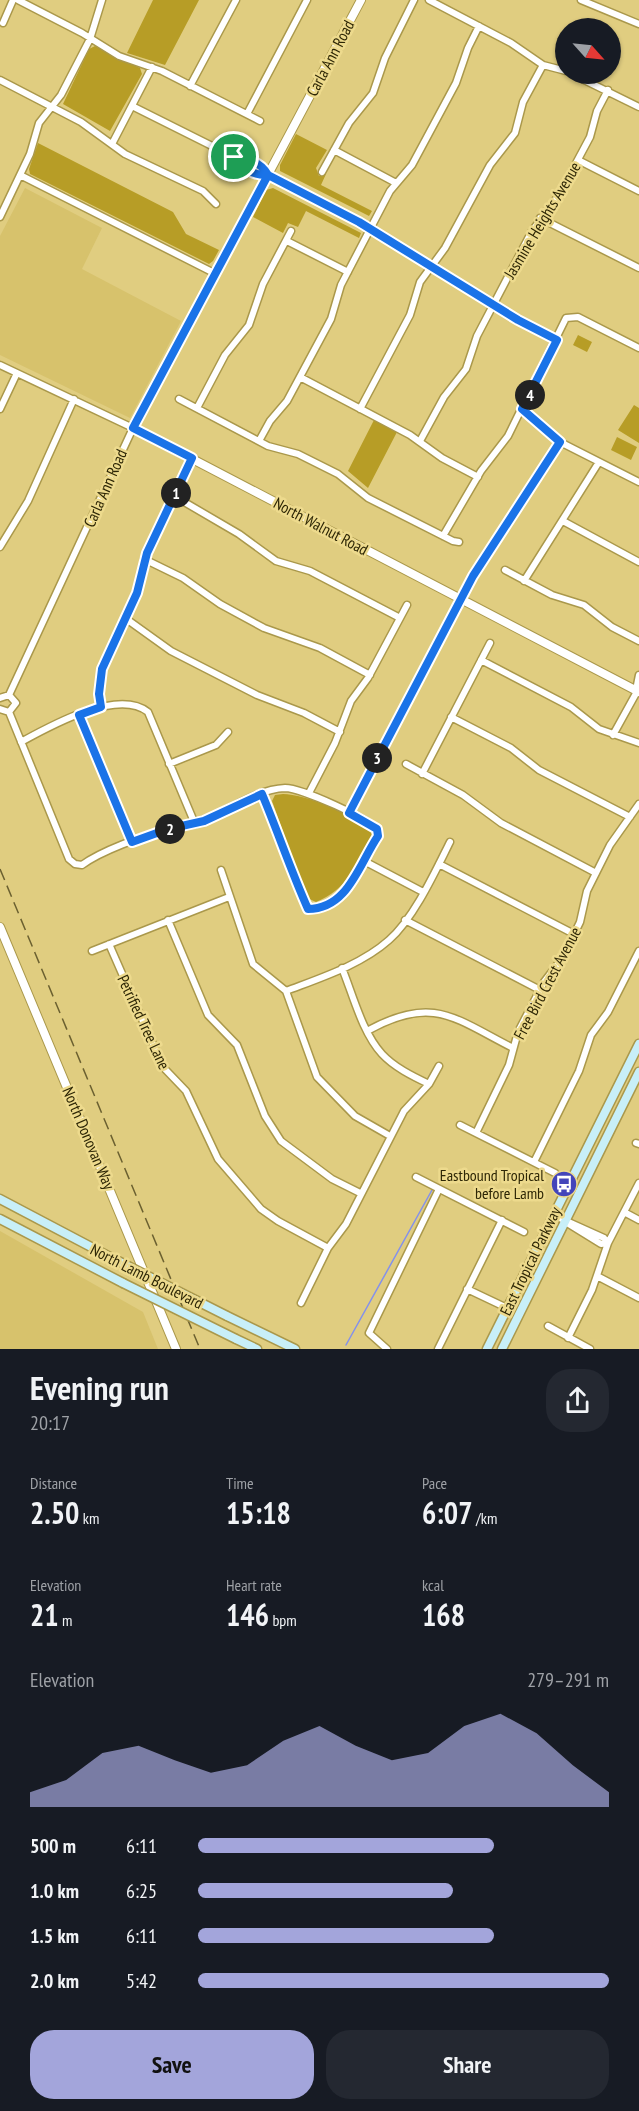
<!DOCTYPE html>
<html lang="en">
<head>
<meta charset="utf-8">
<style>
	body { margin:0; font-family:"PT Sans Narrow",sans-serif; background:#242831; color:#f1f3f6; height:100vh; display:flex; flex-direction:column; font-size:22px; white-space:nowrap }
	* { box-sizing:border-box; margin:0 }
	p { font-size:20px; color:#9ea1a6 }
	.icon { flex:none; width:33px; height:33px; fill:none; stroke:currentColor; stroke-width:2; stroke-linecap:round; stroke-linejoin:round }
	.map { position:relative; height:1349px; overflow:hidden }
	.sheet { display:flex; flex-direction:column; background:#171b24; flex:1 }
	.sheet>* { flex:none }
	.needle { width:39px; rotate:117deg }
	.tools { position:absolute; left:555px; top:18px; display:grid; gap:12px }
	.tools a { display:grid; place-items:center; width:66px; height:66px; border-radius:50%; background:#171b24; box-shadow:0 2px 4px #0004; font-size:30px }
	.pin { position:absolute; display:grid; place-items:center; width:51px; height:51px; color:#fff; margin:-26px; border:3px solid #fff; border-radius:50%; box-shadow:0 2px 6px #0007 }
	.km { position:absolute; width:30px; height:30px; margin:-15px; border-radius:50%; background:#222; color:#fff; font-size:16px; line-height:30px; text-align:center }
	.round { display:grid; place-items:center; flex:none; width:63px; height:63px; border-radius:24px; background:#242831 }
	.headline { display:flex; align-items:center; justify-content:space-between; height:102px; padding:0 30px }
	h1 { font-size:33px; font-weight:800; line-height:45px }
	.stats { display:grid; grid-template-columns:repeat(3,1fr); gap:9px; height:102px; padding:6px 30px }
	.stats div { display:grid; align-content:center }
	.stats b { font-size:30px; font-weight:800 }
	.stats small { font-size:16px; font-weight:400 }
	.stats p { font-size:16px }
	.chart { height:168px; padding:12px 30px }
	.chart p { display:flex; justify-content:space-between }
	.chart svg { width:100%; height:108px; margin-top:6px; fill:#a3a5db; opacity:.7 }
	.action { display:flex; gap:12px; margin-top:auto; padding:12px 30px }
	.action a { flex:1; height:69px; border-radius:24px; background:#a3a5db; color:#111; font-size:24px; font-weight:800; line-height:69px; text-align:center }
	.action a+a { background:#242831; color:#f1f3f6 }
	ul { padding:0 30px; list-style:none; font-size:20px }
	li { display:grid; grid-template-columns:96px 72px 1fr; align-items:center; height:45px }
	li i { height:15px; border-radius:8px; background:#a3a5db }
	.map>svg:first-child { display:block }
</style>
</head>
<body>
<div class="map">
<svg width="639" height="1349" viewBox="0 0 639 1349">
	<rect width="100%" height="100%" fill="#e0cd80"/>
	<path fill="#d7c26c" d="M 25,188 L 102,228 L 82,269 L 181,321 L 130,418 L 0,355 L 0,236 Z
		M 0,1231 L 143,1312 L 158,1349 L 0,1349 Z"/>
	<path fill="#b79d26" d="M 153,0 L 199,0 L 165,65 L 127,53 Z
		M 95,46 L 140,68 L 142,74 L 110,131 L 63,104 L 89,49 Z
		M 296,134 L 327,150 L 316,168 L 319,176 L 326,174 L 321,185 L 372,211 L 369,216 L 280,171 L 280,165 Z
		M 38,143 L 173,212 L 186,234 L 219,250 L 213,261 L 209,264 L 30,174 L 29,169 Z
		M 273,188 L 361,233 L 359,238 L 306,211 L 298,227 L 288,223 L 283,233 L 253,217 L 266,190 Z
		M 578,335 L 592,342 L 587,352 L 573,345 Z
		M 634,405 L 639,408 L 639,443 L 618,430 Z
		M 374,420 L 397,432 L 368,488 L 348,471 Z
		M 617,437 L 637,447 L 631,460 L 611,450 Z
		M 283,794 C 304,794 359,815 371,831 L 372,837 C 357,864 347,890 316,902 L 307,898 L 272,801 L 275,795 Z"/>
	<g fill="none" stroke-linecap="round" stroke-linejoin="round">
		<path stroke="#8491eb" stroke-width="1.5" d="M 346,1345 L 432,1190"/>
		<defs>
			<path id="minor" d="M 18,0 L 82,33 L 119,56 L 162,71 L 260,121
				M 429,0 L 511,43 L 543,65 L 566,71
				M 581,0 L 639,24
				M 3,23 L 13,0
				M 572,74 L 639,107
				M 0,80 L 81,122 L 125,154 L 203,191 L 216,204
				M 190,86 L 236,0
				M 132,106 L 234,157 C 248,158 261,162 268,175
				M 247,114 L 307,0
				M 112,144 L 152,67
				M 334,150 L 396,183
				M 234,157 C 243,168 253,176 268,175
				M 578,160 L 639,191
				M 322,172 L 349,123 L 373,93 L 385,58 L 414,0
				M 20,175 L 216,274
				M 268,175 L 359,222 L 518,320 L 557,340
				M 0,217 L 30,154 L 39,123 L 61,95 L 90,39 L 102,0
				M 540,218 L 639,268
				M 287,241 L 348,272
				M 0,365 L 133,428 L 9,695
				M 300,377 L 410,435 L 442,458 L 478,477
				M 179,399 L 268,446 L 298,454 L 338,474 L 368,498 L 453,541 L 459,542
				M 197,408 L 225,355 L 249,325 L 263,284 L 291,231
				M 0,409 L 17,373
				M 360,409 L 410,315 L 420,282 L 445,248 L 490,165 L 515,133 L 523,102 L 543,65
				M 522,409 L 560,442 L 639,482
				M 259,441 L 270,421 L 287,401 L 331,319 L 341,285 L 390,191 L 412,165 L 456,83 L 468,48 L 479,26
				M 420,441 L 444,397 L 466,369 L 477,336 L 532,231 L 559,195 L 590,137 L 597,111 L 608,90
				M 174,496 L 239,534 L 276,561 L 310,571 L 400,618
				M 563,521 L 639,562
				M 443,536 L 481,471 L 508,436 L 566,318 L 578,317 L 639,348
				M 0,547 L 28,501 L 74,399
				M 144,559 L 183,578 L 220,604 L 264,628 L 320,648 L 370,675
				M 505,570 L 552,595 L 584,605 L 612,627 L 639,641
				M 524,581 L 599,462
				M 125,618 L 171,651 L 257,695 L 304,713 L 340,732
				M 481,660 L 571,707 L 599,729 L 639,743
				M 636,690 L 639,675
				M 0,698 L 9,695 L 16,703 L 9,712 L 0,709
				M 101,707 L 99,694 L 102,669 L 137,593 L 147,553 L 192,458
				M 9,712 L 69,859 L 75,864 L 82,865 C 101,851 142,836 166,830 C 179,826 193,826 205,820 C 230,809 258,789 285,788 C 301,788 372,819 378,832 L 359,871 L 343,892 L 328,905 L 308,909 C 291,871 278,832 262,794
				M 79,715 L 132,842
				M 451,717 L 511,748 L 539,770 L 630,817
				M 613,735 L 639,688
				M 21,742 C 50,726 118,688 148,712 L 195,824
				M 169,764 L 216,745 L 228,732
				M 406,764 L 463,795 L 501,823 L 596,873
				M 422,774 L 490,643
				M 309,793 L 335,743 L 351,701 L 368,678 L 407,605
				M 349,813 L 473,576 L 560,442
				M 364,861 L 423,892
				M 439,864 L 574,934
				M 221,870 L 253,964 L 286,991 L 317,1077 L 355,1116 L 390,1136
				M 168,920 L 208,1015 L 237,1045 L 265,1116 L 281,1141 L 332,1179 L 360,1193
				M 405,920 L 540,990
				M 109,944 L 163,1067 L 186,1091 L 218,1159 L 261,1209 L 278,1221 L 328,1248
				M 92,951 L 229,897
				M 342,968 C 353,995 362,1032 382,1054 C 394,1067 412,1076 429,1084
				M 286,991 C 320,978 361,965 389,940 C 414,918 435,872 450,842
				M 369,1030 C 433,995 454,1018 513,1048
				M 460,1125 L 555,1173
				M 476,1133 L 509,1065 L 518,1032 L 544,982 L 563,957 L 580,922 L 587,891 L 610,845 L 639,804
				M 636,1143 L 639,1144
				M 534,1162 L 579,1071 L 591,1035 L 608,1012 L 639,951
				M 416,1177 L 524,1232
				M 624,1212 L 639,1220
				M 553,1215 L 604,1238 L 608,1243
				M 567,1223 L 601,1244 L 608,1243
				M 597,1276 L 639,1298
				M 467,1289 L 507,1308
				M 301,1303 L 328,1248 L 346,1224 L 404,1111 L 429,1084 L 439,1066
				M 548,1326 L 590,1349
				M 568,1338 L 592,1290 L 608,1243 L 639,1183
				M 387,1349 L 369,1333 L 439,1189
				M 438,1349 L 502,1220"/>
			<path id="tertiary" d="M 361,0 L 133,428 L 639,692
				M 0,927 L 176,1349"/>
			<path id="secondary" d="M 0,1199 L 112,1258
				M 0,1219 L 123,1283
				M 227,1316 L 295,1349
				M 236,1339 L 257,1349
				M 487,1349 L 639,1044
				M 502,1349 L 639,1072"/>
		</defs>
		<use href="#minor" stroke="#aa984b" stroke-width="9"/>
		<use href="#tertiary" stroke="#aa984b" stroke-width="10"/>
		<use href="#secondary" stroke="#aa984b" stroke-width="11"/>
		<use href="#minor" stroke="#fff" stroke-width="6"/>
		<use href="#tertiary" stroke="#fff" stroke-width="8"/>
		<use href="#secondary" stroke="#c8eff8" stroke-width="8"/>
		<path stroke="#6b6030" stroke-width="1.5" stroke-dasharray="12 6" stroke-linecap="butt" d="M 0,869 L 200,1349"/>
		<defs>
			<path id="secondary-bridge" d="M 112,1258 L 227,1316
				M 123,1283 L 236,1339"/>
		</defs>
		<use href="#secondary-bridge" stroke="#aa984b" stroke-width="11" stroke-linecap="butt"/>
		<use href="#secondary-bridge" stroke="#c8eff8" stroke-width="8"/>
	</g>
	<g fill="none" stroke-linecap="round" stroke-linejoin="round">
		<defs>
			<path id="route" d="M 234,157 C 243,168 253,176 268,175 L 133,428 L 192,458 L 147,553 L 137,593 L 102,669 L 99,694 L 101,707 L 79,715 L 132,842 L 168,829 L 204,821 L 262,794 C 278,832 291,871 308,909 C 348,909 359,864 378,836 L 377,829 L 349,813 L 473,576 L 560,442 L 522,409 L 557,340 L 518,320 L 359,222 L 268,175 C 261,162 248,158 234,157"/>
		</defs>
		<use href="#route" stroke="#fff" stroke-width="12"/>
		<use href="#route" stroke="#1a73e8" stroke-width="8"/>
	</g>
	<defs>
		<symbol id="bus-disc" viewBox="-11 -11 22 22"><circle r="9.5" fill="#4345ba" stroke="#edda8d"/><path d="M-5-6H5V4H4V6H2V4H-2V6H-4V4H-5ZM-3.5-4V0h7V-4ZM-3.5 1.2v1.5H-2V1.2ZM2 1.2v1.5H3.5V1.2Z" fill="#fff"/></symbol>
	</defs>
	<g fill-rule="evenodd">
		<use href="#bus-disc" x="549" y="1169" width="30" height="30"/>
	</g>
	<g text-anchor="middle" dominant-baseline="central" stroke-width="5" stroke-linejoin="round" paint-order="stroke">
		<g font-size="16" fill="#2d2605" stroke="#edda8d">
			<text transform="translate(330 58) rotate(-62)">Carla Ann Road</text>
			<text transform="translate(542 220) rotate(-59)">Jasmine Heights Avenue</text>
			<text transform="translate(105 488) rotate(-66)">Carla Ann Road</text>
			<text transform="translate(321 526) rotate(28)">North Walnut Road</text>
			<text transform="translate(547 983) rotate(-62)">Free Bird Crest Avenue</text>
			<text transform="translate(144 1022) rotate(65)">Petrified Tree Lane</text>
			<text transform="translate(89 1138) rotate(67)">North Donovan Way</text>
			<text transform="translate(530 1261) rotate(-64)">East Tropical Parkway</text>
			<text transform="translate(147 1276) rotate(27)">North Lamb Boulevard</text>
		</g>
		<g font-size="16" fill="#2d2605" stroke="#edda8d" text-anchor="end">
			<text x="544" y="1175">Eastbound Tropical<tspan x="544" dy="18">before Lamb</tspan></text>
		</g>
	</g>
</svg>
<div class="tools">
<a><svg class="needle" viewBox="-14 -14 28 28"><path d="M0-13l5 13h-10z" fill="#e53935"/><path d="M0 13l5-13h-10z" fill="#9ea1a6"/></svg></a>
</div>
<div class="pin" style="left:234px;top:157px;background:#1e9e55"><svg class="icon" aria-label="arrive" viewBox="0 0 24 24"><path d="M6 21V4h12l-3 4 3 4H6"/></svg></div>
<b class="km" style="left:176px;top:493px">1</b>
<b class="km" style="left:170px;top:829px">2</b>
<b class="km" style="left:377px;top:758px">3</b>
<b class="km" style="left:530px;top:395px">4</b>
</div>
<section class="sheet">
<div class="headline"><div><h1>Evening run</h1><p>20:17</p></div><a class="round"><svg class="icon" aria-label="share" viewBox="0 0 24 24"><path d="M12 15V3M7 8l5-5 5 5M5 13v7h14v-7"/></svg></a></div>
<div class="stats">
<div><p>Distance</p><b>2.50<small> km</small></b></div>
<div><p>Time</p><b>15:18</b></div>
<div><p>Pace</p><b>6:07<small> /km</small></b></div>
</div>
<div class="stats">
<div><p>Elevation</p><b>21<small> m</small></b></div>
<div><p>Heart rate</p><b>146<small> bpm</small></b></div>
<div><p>kcal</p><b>168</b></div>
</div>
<div class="chart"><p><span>Elevation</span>279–291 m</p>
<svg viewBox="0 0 160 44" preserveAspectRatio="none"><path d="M0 44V38L10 33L20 22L30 19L40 25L50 30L60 27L70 17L80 11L90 19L100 25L110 22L120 11L130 6L140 14L150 27L160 38V44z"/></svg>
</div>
<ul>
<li><b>500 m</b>6:11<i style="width:72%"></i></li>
<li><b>1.0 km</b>6:25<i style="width:62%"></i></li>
<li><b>1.5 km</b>6:11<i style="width:72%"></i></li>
<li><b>2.0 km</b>5:42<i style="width:100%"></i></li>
</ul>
<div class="action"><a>Save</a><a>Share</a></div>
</section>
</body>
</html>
